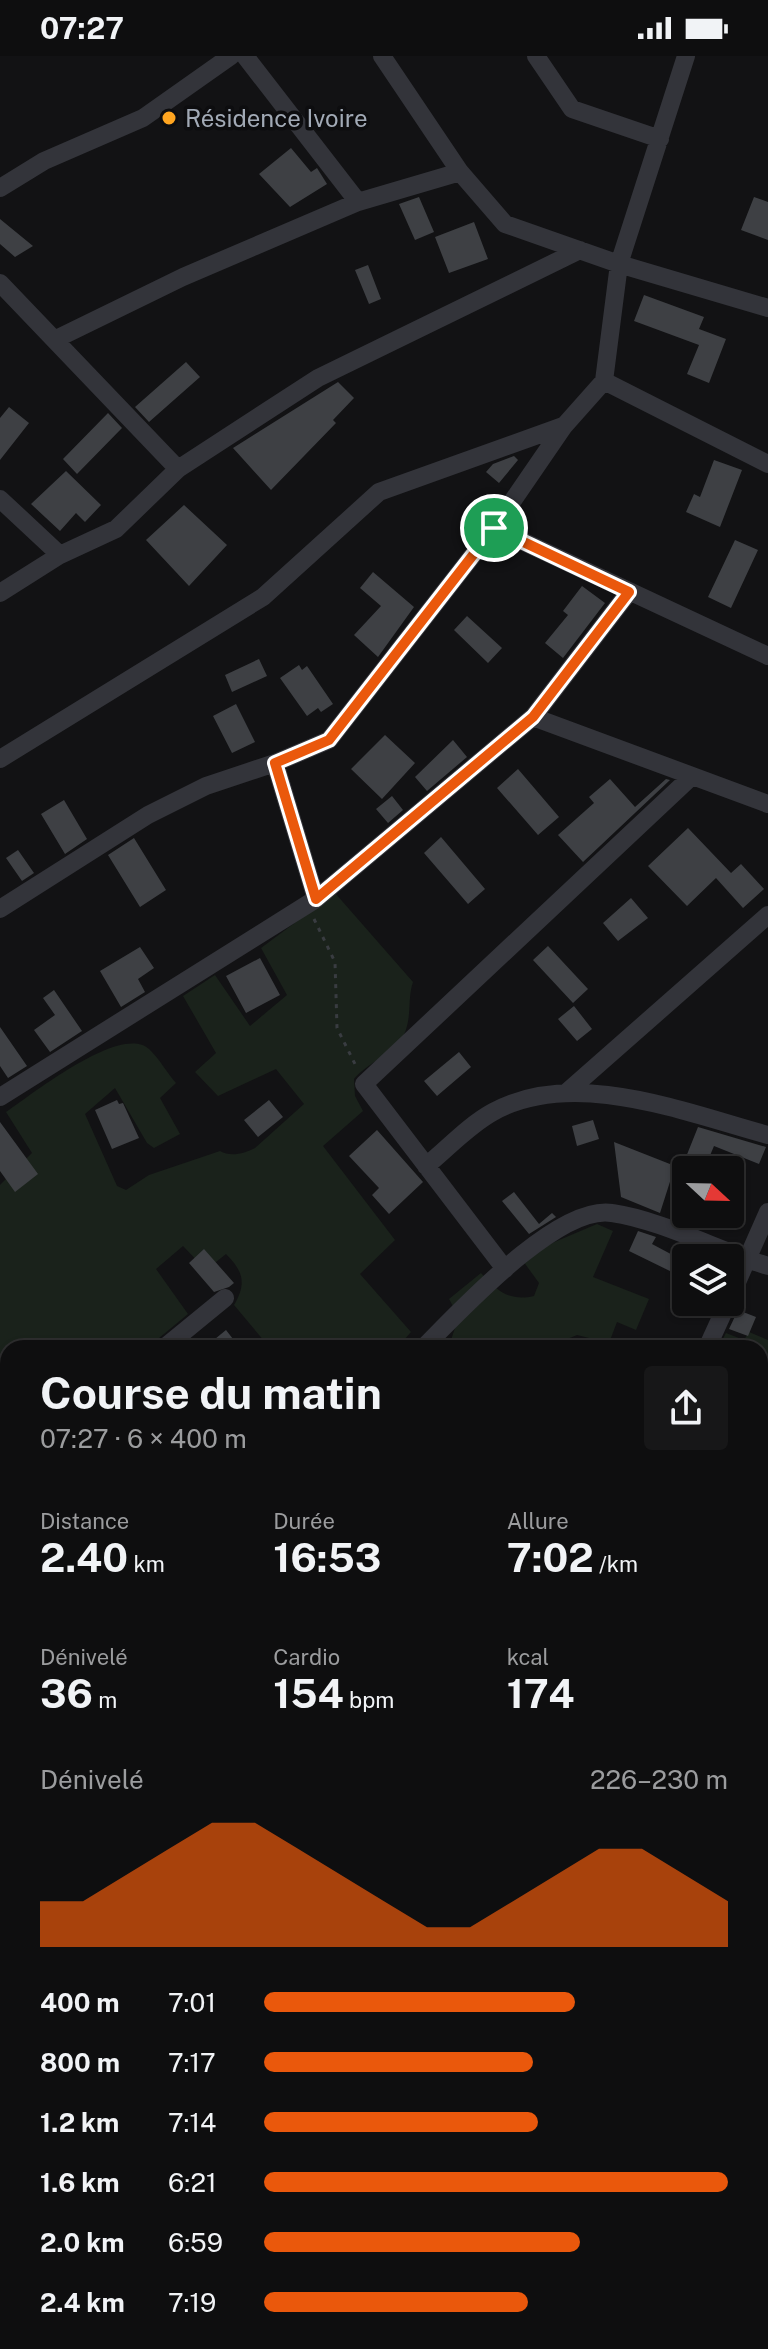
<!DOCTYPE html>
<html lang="fr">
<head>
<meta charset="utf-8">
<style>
	body { margin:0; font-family:"Public Sans",sans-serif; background:#171718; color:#f1f3f6; height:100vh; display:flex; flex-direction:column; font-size:30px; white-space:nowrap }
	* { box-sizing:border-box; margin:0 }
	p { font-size:26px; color:#9b9c9e }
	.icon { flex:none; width:44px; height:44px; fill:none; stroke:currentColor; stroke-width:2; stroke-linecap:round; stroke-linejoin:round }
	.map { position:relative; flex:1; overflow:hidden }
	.panel { position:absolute; left:0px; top:1284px; width:768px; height:1010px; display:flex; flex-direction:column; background:#0e0e0f; border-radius:24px 24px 0 0; box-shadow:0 2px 6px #0004,0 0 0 2px #2e2e2f }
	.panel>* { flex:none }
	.needle { width:52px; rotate:112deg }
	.fabs { position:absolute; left:672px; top:1100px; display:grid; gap:16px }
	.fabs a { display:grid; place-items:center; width:72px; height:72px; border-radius:8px; background:#0e0e0f; box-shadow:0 2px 6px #0004,0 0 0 2px #2e2e2f; font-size:40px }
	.pin { position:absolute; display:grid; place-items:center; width:68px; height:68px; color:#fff; margin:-34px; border:4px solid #fff; border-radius:50%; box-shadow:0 2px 8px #0007 }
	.round { display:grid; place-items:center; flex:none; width:84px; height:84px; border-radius:8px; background:#171718 }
	.head { display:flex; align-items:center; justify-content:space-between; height:136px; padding:0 40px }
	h1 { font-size:44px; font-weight:700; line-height:60px }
	.stats { display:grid; grid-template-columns:repeat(3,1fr); gap:12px; height:136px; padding:8px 40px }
	.stats div { display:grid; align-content:center }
	.stats b { font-size:40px; font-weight:700 }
	.stats small { font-size:22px; font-weight:400 }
	.stats p { font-size:22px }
	.chart { height:224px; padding:16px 40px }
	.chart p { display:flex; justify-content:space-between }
	.chart svg { width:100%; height:144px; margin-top:8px; fill:#ea580c; opacity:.7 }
	ul { padding:0 40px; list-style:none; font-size:26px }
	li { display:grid; grid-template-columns:128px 96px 1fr; align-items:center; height:60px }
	li i { height:20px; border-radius:10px; background:#ea580c }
	.status { display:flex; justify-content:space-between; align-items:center; height:56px; padding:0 40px; background:#0e0e0f; direction:ltr }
	.status svg { height:22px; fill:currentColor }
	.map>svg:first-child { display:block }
</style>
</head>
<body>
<div class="status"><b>07:27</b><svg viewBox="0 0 49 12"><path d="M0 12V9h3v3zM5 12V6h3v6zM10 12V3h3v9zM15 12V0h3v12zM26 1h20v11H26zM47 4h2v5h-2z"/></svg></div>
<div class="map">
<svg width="768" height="2293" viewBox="0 0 768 2293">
	<rect width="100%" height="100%" fill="#121214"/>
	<path fill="#1e1e21" d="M 304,2286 L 513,2286 L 502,2293 L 293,2293 Z"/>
	<path fill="#1a221b" d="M 335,837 L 413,926 C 408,941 411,955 407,970 C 401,996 370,1004 354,1023 L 355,1040 L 363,1055 L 323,1090 L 395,1184 L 360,1218 L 411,1276 L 397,1292 L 304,1292 L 297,1285 L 288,1292 L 270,1292 L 234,1249 C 247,1227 243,1215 226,1198 L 206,1214 L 183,1190 L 156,1213 L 188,1258 L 147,1292 L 128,1292 L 122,1287 L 116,1292 L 8,1292 L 8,1361 L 0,1369 L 0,1129 L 32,1097 L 6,1056 C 31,1039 121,967 149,993 C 159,1002 167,1017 176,1027 L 160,1042 L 180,1078 L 154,1092 L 147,1087 L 115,1032 L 85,1058 L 117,1130 L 126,1134 L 149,1119 L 220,1095 C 230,1101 244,1098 255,1092 L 304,1048 L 276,1013 L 218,1040 L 195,1016 L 216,997 L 183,940 L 215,919 L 250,970 L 287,939 L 261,892 Z
		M 597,1168 L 613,1175 L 593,1221 L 649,1243 L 636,1274 L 617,1266 L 609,1287 L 577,1279 L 546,1292 L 498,1292 L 487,1286 L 470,1292 L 450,1289 C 455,1266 463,1267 449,1243 L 481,1217 C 496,1234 509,1246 534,1240 L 539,1227 L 523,1205 L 524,1199 Z
		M 749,1276 L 768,1284 L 768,1372 L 763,1371 L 760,1379 L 760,1292 L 718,1292 L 726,1277 L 744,1284 Z"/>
	<path fill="#3e4044" d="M 291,92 L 311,116 L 317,112 L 327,128 L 290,151 L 259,118 Z
		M 419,141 L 434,176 L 415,184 L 399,148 Z
		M 754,141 L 768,146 L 768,184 L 741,174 Z
		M 0,163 L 33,190 L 15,201 L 0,188 Z
		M 474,166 L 488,203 L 449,217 L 435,181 Z
		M 368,209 L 381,243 L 369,248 L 355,214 Z
		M 644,239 L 704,261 L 699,273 L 726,283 L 709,327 L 687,318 L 699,289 L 634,265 Z
		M 186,306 L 200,321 L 149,366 L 135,351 Z
		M 338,326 L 354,342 L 333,364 L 336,367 L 271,434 L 233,392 Z
		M 9,351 L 29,367 L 0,404 L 0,362 Z
		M 108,357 L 122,372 L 77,418 L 63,403 Z
		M 514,400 L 518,404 L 499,427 L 486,416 L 493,408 Z
		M 714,404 L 742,414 L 720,471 L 686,456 L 694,438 L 700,441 Z
		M 66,415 L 101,449 L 85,466 L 76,457 L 60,475 L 31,448 Z
		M 184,449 L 227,489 L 189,530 L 146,484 Z
		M 735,484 L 758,494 L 731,552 L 708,541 Z
		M 373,516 L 414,551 L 378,601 L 354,579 L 381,550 L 360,532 Z
		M 582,530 L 605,547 L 563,602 L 545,587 L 568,559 L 563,555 Z
		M 467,560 L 502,592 L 488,607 L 454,574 Z
		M 259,603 L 267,620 L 232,636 L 225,619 Z
		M 299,609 L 302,614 L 307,610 L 333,648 L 321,656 L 318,652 L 307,660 L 280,622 Z
		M 236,648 L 255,686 L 232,697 L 213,660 Z
		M 385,679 L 415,707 L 382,743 L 351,713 Z
		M 453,684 L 467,701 L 427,735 L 415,721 Z
		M 518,713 L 559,761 L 538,779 L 497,732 Z
		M 610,723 L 635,751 L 666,723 L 670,724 L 583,806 L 558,779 L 594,747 L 589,741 Z
		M 392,740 L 403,754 L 388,767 L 376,753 Z
		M 64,744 L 87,783 L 65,798 L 41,758 Z
		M 688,772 L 731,817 L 741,808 L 764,833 L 743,852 L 716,822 L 687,850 L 648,810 Z
		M 441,781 L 485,833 L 468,848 L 424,797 Z
		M 134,782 L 166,834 L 140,851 L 108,799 Z
		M 18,794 L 34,817 L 22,825 L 6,802 Z
		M 631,842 L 648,862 L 618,885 L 603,867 Z
		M 548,890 L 588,933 L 573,947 L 533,904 Z
		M 140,891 L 154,912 L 138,923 L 145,936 L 121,951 L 100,915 Z
		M 260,902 L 280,939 L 246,957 L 226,920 Z
		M 54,934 L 82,975 L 50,996 L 34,974 L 55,959 L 43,942 Z
		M 574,950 L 592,973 L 577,985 L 558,963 Z
		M 0,971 L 27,1010 L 8,1022 L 0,1010 Z
		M 459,996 L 471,1011 L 437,1040 L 424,1025 Z
		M 117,1044 L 119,1048 L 123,1047 L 139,1082 L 112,1093 L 95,1054 Z
		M 269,1044 L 283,1061 L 258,1081 L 244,1064 Z
		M 593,1064 L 599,1083 L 577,1090 L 572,1070 Z
		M 0,1066 L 38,1118 L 15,1136 L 0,1115 Z
		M 698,1071 L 766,1091 L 759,1108 L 714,1090 L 706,1109 L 686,1101 Z
		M 377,1074 L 423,1126 L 389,1158 L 372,1139 L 379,1132 L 349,1100 Z
		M 614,1086 L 675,1110 L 660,1157 L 621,1141 Z
		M 514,1136 L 539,1168 L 552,1157 L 556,1161 L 529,1178 L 502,1145 Z
		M 638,1175 L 656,1181 L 652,1188 L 682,1204 L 674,1217 L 629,1195 Z
		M 204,1193 L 234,1227 L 229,1231 L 214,1236 L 189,1207 Z
		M 738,1254 L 756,1261 L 748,1280 L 729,1273 Z
		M 226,1274 L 240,1292 L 204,1292 Z"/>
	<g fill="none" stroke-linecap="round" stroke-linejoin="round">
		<path stroke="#393c41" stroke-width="3" stroke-dasharray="4 6" stroke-linecap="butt" d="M 314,863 L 335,906 L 337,972 L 356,1010"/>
		<path stroke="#33343a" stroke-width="18" d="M 245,0 L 358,146
			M 382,0 L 460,116 L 505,168 L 619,208 L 768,252
			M 536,0 L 572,53 L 660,83
			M 0,132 L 44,105 L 143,62 L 231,0
			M 0,227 L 178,413
			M 56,283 L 183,221 L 358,146 L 460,116
			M 604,325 L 768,408
			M 0,443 L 60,499
			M 494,472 L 768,600
			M 0,537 L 60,499 L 116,473 L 178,413 L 318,322 L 580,194
			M 533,661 L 768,748
			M 0,703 L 263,541 L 379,436 L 563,370
			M 275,707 L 316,843
			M 0,853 L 148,759 L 206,730 L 275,707 L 329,684 L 494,472 L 564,370 L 604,325 L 619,208 L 686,0
			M 567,1036 L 768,859
			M 0,1041 L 316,843 L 533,661 L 629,536
			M 426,1110 C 447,1093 469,1069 493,1056 C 574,1011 686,1057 768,1079
			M 505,1213 L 364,1028 L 691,721
			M 730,1242 L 768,1156
			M 164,1292 L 225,1242
			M 423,1292 C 460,1255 558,1148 612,1157 C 661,1164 719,1195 768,1210
			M 707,1292 L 728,1246
			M 0,1425 L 8,1418
			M 760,1563 L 768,1571
			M 0,1643 L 8,1636
			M 0,1838 L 8,1831
			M 760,1950 L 768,1940
			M 0,2008 L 8,2001
			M 760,2036 L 768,2043
			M 0,2132 L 8,2148
			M 0,2225 L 8,2220
			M 78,2286 L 82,2293
			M 192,2286 L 196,2293
			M 270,2293 L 281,2286
			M 533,2293 L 542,2286
			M 740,2293 L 747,2286"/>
		<path stroke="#33343a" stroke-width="24" d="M 760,1614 L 768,1595
			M 760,2261 L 768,2271"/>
	</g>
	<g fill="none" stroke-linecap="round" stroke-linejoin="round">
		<defs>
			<path id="route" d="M 494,472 L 629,536 L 533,661 L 316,843 L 275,707 L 329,684 Z"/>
		</defs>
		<use href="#route" stroke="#fff" stroke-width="16"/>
		<use href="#route" stroke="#ea580c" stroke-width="10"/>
	</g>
	<circle fill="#ffa520" stroke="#0d0d0f" stroke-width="3" cx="169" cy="62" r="8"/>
	<g text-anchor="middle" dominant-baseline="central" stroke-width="7" stroke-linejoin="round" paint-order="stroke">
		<g font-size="24" fill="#a2aab6" stroke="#0d0d0f" text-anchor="start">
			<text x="185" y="62">Résidence Ivoire</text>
		</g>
	</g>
</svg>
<div class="fabs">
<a><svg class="needle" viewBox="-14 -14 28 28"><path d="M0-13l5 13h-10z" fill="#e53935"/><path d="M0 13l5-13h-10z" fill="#9b9c9e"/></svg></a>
<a><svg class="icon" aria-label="layers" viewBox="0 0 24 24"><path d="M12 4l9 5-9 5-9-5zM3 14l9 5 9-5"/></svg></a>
</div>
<div class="pin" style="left:494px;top:472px;background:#1e9e55"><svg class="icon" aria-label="arrive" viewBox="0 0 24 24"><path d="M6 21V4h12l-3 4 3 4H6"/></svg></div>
<section class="panel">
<div class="head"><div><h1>Course du matin</h1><p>07:27 · 6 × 400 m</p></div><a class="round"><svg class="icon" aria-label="share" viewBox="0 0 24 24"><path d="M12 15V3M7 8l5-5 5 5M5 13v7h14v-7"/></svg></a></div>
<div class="stats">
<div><p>Distance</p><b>2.40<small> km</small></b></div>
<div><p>Durée</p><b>16:53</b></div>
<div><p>Allure</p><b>7:02<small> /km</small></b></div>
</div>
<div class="stats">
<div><p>Dénivelé</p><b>36<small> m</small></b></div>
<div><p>Cardio</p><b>154<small> bpm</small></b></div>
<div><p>kcal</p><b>174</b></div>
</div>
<div class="chart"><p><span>Dénivelé</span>226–230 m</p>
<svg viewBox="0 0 160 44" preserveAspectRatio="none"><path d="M0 44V30L10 30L20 22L30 14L40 6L50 6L60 14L70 22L80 30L90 38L100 38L110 30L120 22L130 14L140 14L150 22L160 30V44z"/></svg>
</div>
<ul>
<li><b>400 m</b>7:01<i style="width:67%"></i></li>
<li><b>800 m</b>7:17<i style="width:58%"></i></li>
<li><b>1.2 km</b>7:14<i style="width:59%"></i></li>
<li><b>1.6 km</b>6:21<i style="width:100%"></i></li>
<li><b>2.0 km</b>6:59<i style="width:68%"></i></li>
<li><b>2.4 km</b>7:19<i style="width:57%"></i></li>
</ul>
</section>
</div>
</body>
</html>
